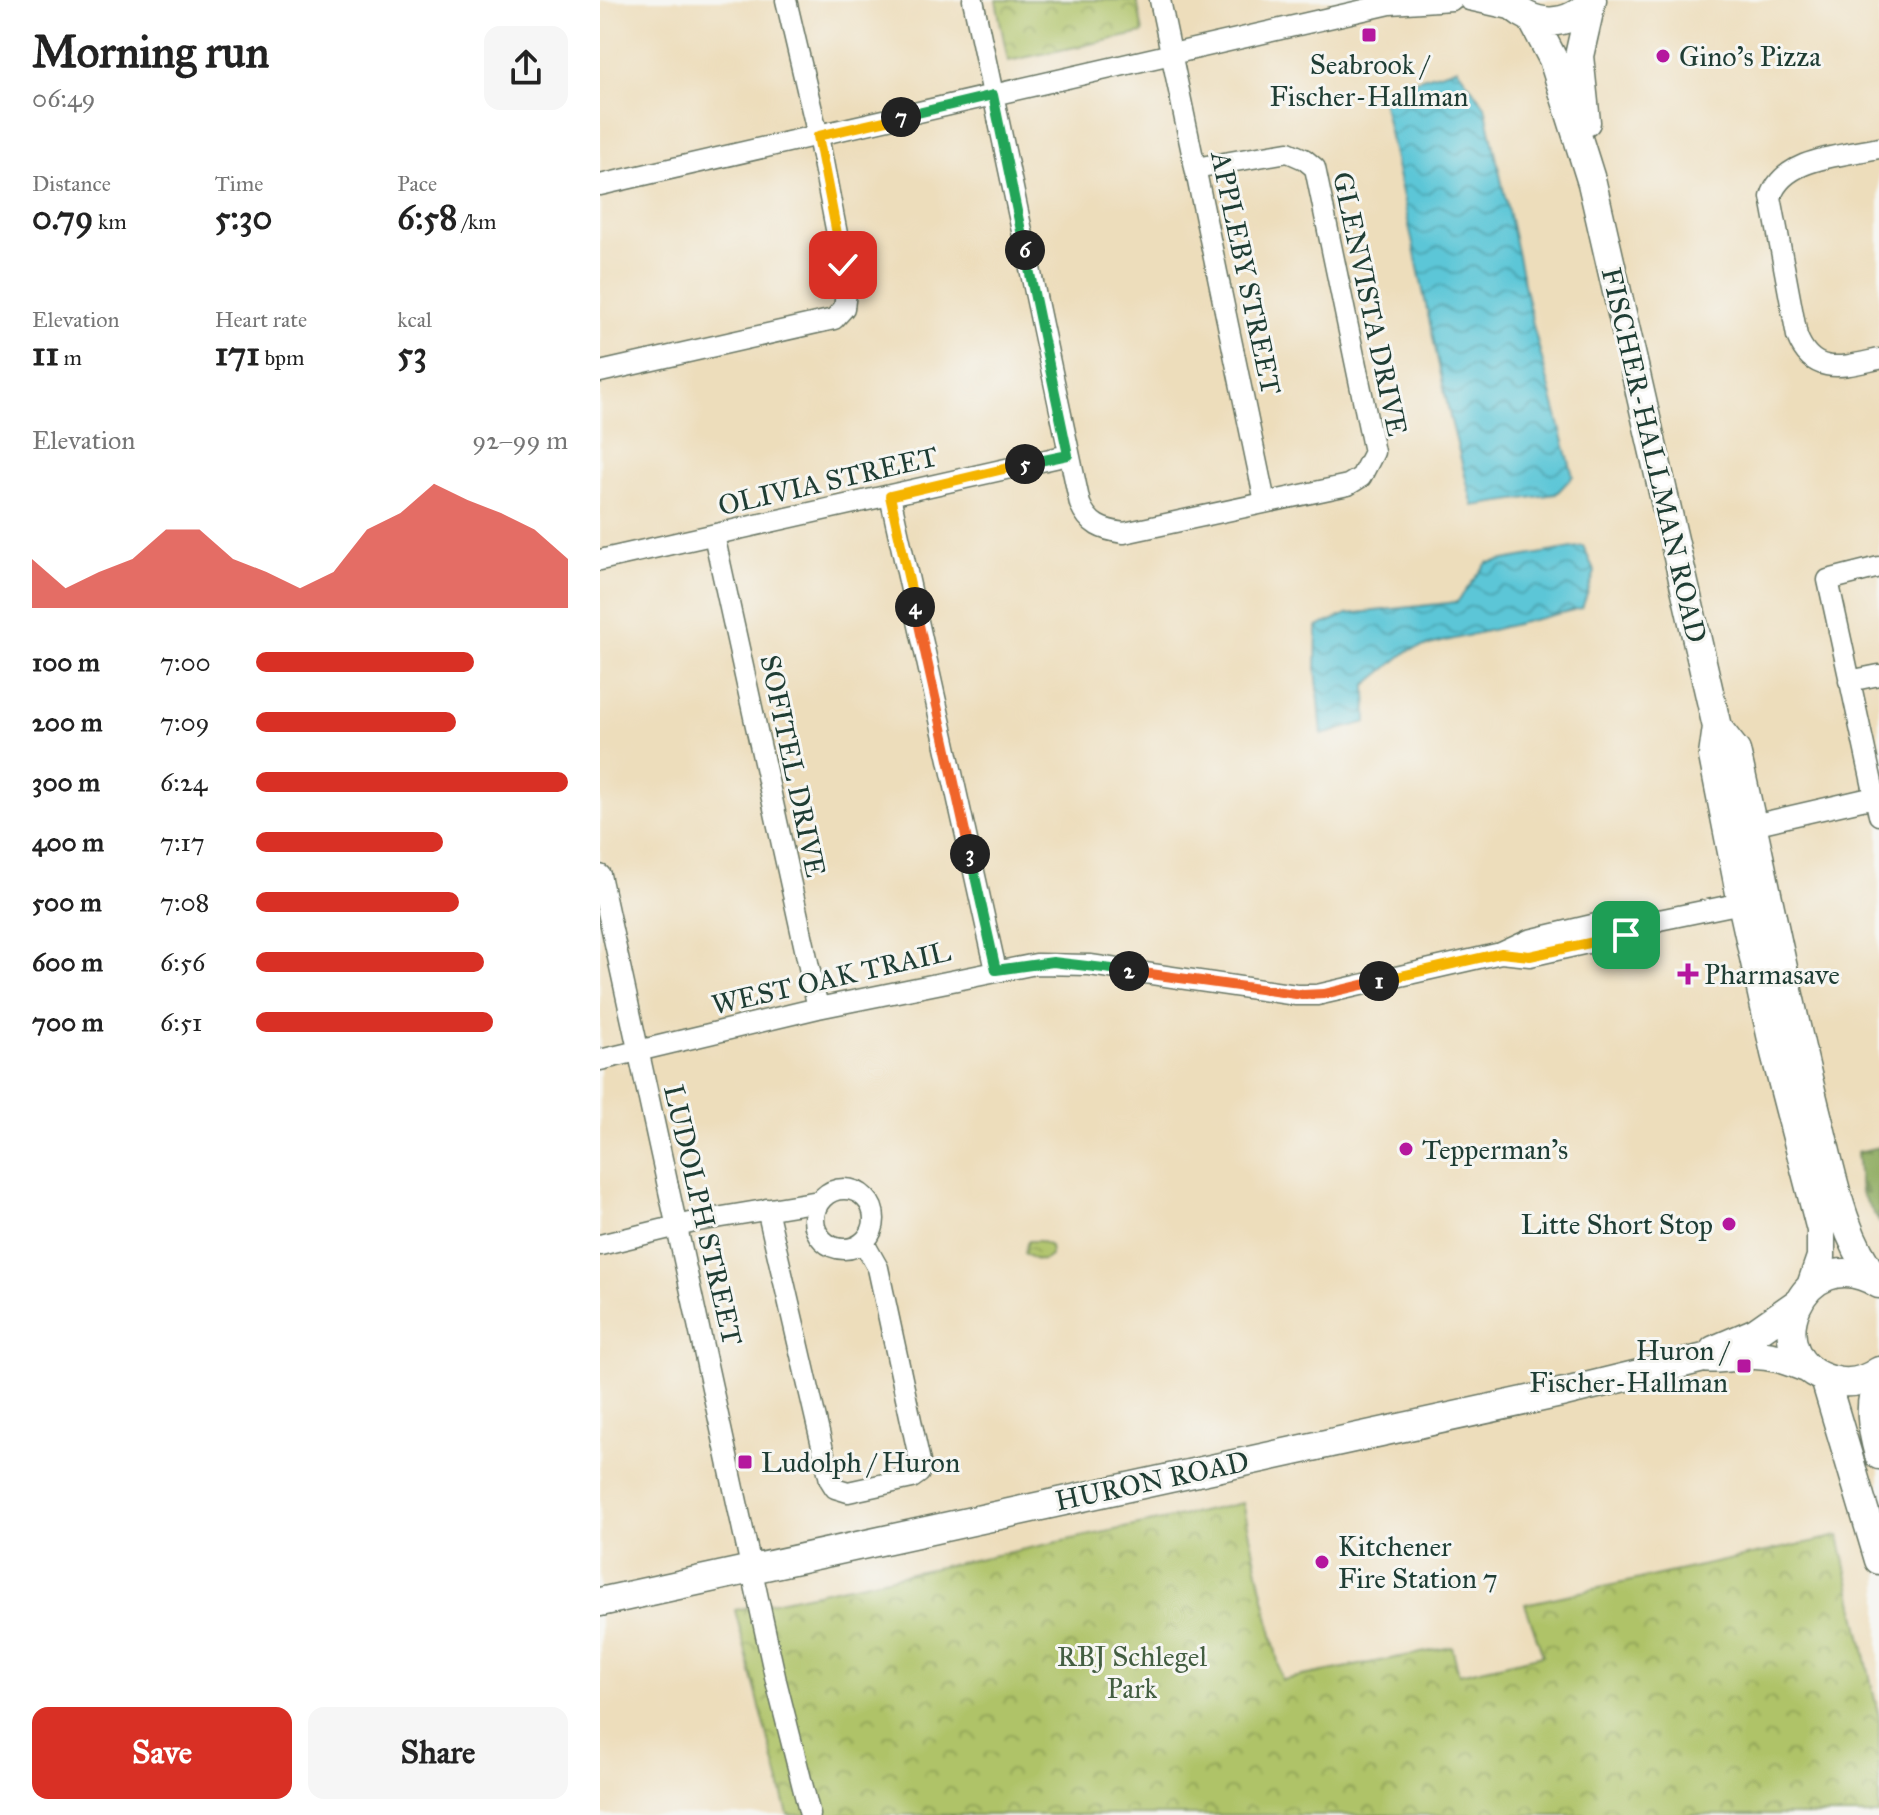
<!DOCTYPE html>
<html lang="en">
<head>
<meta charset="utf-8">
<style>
	body { margin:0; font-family:"IM FELL Great Primer",serif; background:#f6f6f6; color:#222; height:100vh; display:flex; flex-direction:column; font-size:30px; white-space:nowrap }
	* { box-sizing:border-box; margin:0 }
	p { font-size:26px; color:#767676 }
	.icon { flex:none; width:44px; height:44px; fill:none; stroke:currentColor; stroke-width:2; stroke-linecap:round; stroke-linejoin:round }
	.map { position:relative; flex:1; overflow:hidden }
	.side { display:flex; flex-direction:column; background:#fff; width:600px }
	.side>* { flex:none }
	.pin { position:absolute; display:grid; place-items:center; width:68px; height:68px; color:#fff; margin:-34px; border-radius:16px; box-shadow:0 4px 12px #0006 }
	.km { position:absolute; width:40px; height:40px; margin:-20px; border-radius:50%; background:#222; color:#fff; font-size:22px; line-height:40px; text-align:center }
	.round { display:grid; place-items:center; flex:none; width:84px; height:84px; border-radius:16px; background:#f6f6f6 }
	.summary { display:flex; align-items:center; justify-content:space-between; height:136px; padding:0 32px }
	h1 { font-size:44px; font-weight:800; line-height:60px }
	.figures { display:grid; grid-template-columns:repeat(3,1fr); gap:12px; height:136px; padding:8px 32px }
	.figures div { display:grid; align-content:center }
	.figures b { font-size:34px; font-weight:800 }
	.figures small { font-size:22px; font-weight:400 }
	.figures p { font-size:22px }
	.chart { height:224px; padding:16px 32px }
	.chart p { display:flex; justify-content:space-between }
	.chart svg { width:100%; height:144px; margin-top:8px; fill:#d93025; opacity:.7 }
	.button { display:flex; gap:16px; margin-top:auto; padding:16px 32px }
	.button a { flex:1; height:92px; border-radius:16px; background:#d93025; color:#fff; font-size:32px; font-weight:800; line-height:92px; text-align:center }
	.button a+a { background:#f6f6f6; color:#222 }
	ul { padding:0 32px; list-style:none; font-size:26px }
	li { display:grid; grid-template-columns:128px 96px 1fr; align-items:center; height:60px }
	li i { height:20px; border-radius:10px; background:#d93025 }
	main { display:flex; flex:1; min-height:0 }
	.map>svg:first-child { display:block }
</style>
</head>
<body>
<main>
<section class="side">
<div class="summary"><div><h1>Morning run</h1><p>06:49</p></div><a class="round"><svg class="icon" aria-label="share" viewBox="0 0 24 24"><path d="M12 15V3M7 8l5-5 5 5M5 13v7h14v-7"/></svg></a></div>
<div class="figures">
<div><p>Distance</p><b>0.79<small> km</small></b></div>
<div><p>Time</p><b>5:30</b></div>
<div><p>Pace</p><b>6:58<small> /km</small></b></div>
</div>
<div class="figures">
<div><p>Elevation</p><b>11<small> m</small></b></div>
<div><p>Heart rate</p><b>171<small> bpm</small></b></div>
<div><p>kcal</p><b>53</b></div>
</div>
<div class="chart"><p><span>Elevation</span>92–99 m</p>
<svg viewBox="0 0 160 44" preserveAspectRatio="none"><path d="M0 44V29L10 38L20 33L30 29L40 20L50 20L60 29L70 33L80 38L90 33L100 20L110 15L120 6L130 11L140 15L150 20L160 29V44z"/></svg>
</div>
<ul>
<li><b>100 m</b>7:00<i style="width:70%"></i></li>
<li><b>200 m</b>7:09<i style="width:64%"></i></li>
<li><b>300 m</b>6:24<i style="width:100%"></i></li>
<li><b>400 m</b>7:17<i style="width:60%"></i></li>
<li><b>500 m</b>7:08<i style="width:65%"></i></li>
<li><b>600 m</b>6:56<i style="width:73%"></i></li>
<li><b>700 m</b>6:51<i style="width:76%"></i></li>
</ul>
<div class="button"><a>Save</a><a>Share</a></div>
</section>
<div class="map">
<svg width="1279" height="1815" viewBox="0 0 1279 1815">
	<defs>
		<pattern id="forest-firs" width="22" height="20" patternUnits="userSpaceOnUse" patternTransform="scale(2)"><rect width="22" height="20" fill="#8ba95c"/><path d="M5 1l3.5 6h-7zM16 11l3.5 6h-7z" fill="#718b4d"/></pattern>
		<pattern id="park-crowns" width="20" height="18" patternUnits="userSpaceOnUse" patternTransform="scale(2)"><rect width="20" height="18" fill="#afc367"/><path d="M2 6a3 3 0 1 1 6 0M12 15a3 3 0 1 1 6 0" fill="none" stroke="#8ea056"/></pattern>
		<pattern id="water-waves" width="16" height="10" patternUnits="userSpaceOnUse" patternTransform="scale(2)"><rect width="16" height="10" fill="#5cc6d7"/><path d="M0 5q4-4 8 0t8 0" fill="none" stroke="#4ba2af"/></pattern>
	</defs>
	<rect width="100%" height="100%" fill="#f6f6f2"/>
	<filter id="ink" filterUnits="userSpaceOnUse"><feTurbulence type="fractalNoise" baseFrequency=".0125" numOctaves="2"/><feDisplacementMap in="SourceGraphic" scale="16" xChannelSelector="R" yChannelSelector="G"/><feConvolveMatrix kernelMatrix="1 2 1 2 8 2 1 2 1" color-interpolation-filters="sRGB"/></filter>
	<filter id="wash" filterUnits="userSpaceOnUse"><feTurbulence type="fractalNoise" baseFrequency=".006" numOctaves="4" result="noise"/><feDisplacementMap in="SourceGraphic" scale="32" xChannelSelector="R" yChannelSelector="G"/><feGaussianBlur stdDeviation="1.8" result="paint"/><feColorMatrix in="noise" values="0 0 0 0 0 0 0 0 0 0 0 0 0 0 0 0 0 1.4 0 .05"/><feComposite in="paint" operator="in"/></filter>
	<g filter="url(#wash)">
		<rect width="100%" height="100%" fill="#edddbb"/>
		<path fill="url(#forest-firs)" stroke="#557348" stroke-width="2" d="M 1279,1147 L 1279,1222 L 1261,1193 L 1257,1152 Z"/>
		<path fill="url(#park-crowns)" stroke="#67804e" stroke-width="2" d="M 396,0 L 537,0 L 543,33 L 408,61 Z
			M 428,1241 L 440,1241 L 450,1246 L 451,1256 C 440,1264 434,1260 424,1253 Z
			M 643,1503 L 682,1680 L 852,1647 L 859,1674 L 943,1655 L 925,1604 L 1239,1536 L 1279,1718 L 1279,1815 L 188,1815 L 135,1610 Z"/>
		<path fill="url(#water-waves)" stroke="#3e8286" stroke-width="2" d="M 857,68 L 885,106 L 934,329 L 973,476 L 956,494 L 873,506 L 850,417 L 780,90 Z
			M 983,546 L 995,572 L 982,608 L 809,650 L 766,685 L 767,722 L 722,735 L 716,668 L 717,627 L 747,614 L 857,602 L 887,563 Z"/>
	</g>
	<g filter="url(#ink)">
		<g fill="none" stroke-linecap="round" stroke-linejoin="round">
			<defs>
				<path id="minor" d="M 373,0 L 480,504 C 489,525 502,530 524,533 L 748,485 L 761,477 L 774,452 L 715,168 L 704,159 L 688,152 L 595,168
					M 560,0 L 665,502
					M 869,0 L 919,11
					M 1279,148 C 1243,156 1183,157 1171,197 L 1197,336 C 1213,378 1245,366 1279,359
					M 0,185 L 790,4 L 852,0
					M 0,372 L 234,319 L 244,308 L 246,293 L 243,265 L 218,136 L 186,0
					M 290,496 L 396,970
					M 114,535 L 218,1008
					M 0,560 L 468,455
					M 1279,567 L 1228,580 L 1279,815
					M 1249,681 L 1279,675
					M 1153,825 L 1279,796
					M 0,875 L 176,1681 L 210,1815
					M 901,953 L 930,956 L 1037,932 L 1059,920
					M 0,1060 L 218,1008 L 436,964 L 490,965 L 696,995 L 717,995 L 901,953 L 929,940 L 1026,917 L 1059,920 L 1142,903
					M214 1219a30 30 0 1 1 60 0a30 30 0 1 1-60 0Z
					M 167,1209 L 230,1480 L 235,1488 L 248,1492 L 312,1478 L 319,1473 L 320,1462 L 278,1268 L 264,1243
					M 0,1245 L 98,1221 L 219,1201"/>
				<path id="secondary" d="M 908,0 C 931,29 970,28 992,0
					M 932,19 L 953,59 L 992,183 L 1117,727 L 1113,756 L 1142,903 L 1175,1053 L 1221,1230 L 1221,1257 L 1211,1286
					M 986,122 L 979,56 L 991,3
					M 1117,727 L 1136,751 C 1164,874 1187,997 1218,1119 C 1232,1174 1242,1238 1279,1283
					M 1279,1284 C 1201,1236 1153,1361 1232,1380 C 1249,1385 1265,1381 1279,1371
					M 1114,1350 L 1156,1332 L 1196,1304
					M 1279,1378 C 1267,1403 1272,1430 1279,1455
					M 1225,1379 L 1279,1560
					M 0,1602 L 965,1392 L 1104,1358 C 1121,1360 1134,1356 1151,1355 C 1172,1354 1190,1362 1209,1369"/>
			</defs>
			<use href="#minor" stroke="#677563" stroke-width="23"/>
			<use href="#secondary" stroke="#677563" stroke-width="31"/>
			<use href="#minor" stroke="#fff" stroke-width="20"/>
			<use href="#secondary" stroke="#fff" stroke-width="28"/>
		</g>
	</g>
	<g fill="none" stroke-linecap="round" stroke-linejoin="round" filter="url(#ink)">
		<defs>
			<path id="split-1" d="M 779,981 L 901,953 L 930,956 L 1026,935"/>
			<path id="split-2" d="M 529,971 L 703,995 L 724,994 L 779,981"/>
			<path id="split-3" d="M 370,854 L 396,970 L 453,962 L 529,971"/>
			<path id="split-4" d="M 315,607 L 370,854"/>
			<path id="split-5" d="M 315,607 L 290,496 L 425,464"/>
			<path id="split-6" d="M 425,464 L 468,455 L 425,250"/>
			<path id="split-7" d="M 301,117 L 393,95 L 425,250"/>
			<path id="split-8" d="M 243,265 L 218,136 L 301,117"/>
		</defs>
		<use href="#split-1" stroke="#fff" stroke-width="16"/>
		<use href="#split-2" stroke="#fff" stroke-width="16"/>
		<use href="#split-3" stroke="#fff" stroke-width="16"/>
		<use href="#split-4" stroke="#fff" stroke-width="16"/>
		<use href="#split-5" stroke="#fff" stroke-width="16"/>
		<use href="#split-6" stroke="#fff" stroke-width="16"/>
		<use href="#split-7" stroke="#fff" stroke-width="16"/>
		<use href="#split-8" stroke="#fff" stroke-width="16"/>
		<use href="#split-1" stroke="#f5b400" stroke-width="10"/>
		<use href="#split-2" stroke="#f0652b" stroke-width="10"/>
		<use href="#split-3" stroke="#22a559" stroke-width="10"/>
		<use href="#split-4" stroke="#f0652b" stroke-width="10"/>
		<use href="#split-5" stroke="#f5b400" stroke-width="10"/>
		<use href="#split-6" stroke="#22a559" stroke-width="10"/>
		<use href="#split-7" stroke="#22a559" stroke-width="10"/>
		<use href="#split-8" stroke="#f5b400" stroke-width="10"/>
	</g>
	<g fill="#b5179e" stroke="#f6f6f2" stroke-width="3">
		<rect x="761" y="27" width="16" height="16" rx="4"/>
		<circle cx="1063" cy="56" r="8"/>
		<path d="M1084 962h8v8h8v8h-8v8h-8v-8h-8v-8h8z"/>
		<circle cx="806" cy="1149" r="8"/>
		<circle cx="1129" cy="1224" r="8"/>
		<rect x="1136" y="1358" width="16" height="16" rx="4"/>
		<rect x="137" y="1454" width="16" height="16" rx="4"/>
		<circle cx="722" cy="1562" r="8"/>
	</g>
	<g text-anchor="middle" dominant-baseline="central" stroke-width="6" stroke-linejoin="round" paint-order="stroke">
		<g font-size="28" fill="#1f3d34" stroke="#f6f6f2" text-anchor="start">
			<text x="1079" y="56">Gino's Pizza</text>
			<text x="769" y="64" text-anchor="middle">Seabrook /<tspan x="769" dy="32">Fischer-Hallman</tspan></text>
			<text x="1104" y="974">Pharmasave</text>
			<text x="822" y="1149">Tepperman's</text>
			<text x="1113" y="1224" text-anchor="end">Litte Short Stop</text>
			<text x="1128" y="1350" text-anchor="end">Huron /<tspan x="1128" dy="32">Fischer-Hallman</tspan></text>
			<text x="161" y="1462">Ludolph / Huron</text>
			<text x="738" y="1546">Kitchener<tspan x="738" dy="32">Fire Station 7</tspan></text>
		</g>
		<g font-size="28" fill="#1f3d34" stroke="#f6f6f2">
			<text transform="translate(646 273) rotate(78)">APPLEBY STREET</text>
			<text transform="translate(770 304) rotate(78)">GLENVISTA DRIVE</text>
			<text transform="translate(1054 455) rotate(77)">FISCHER-HALLMAN ROAD</text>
			<text transform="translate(228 481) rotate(-13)">OLIVIA STREET</text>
			<text transform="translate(193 766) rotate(78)">SOFITEL DRIVE</text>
			<text transform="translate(231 978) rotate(-13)">WEST OAK TRAIL</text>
			<text transform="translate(103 1215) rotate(77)">LUDOLPH STREET</text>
			<text transform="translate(552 1481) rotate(-12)">HURON ROAD</text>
		</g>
		<g font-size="28" fill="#435e41" stroke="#f6f6f2">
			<text x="532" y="1656">RBJ Schlegel<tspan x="532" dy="32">Park</tspan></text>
		</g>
	</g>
</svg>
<div class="pin" style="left:1026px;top:935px;background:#1e9e55"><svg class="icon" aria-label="arrive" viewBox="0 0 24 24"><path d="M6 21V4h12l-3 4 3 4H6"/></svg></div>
<div class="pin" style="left:243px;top:265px;background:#d93025"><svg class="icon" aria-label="check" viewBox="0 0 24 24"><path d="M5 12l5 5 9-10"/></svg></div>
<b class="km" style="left:779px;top:981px">1</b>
<b class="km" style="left:529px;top:971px">2</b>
<b class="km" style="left:370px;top:854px">3</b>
<b class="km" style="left:315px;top:607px">4</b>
<b class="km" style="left:425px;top:464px">5</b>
<b class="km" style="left:425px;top:250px">6</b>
<b class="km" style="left:301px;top:117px">7</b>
</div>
</main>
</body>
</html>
